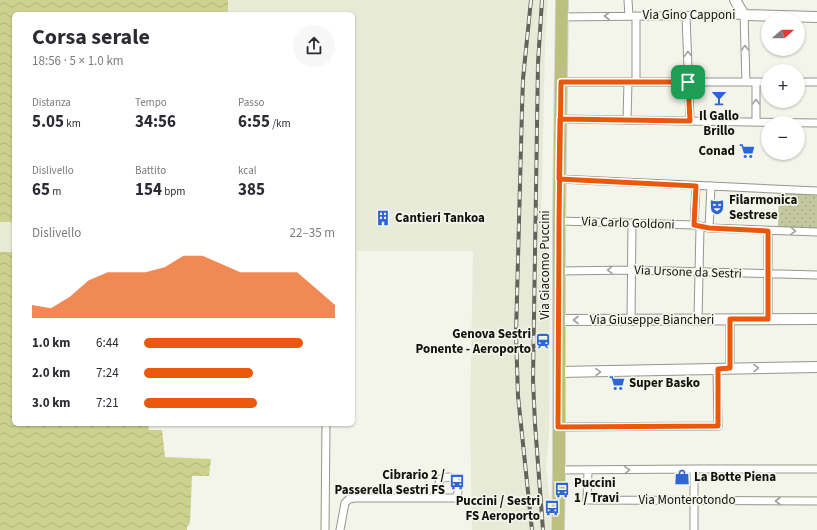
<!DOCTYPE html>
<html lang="it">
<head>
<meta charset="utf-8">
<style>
	body { margin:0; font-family:"Source Sans 3",sans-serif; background:#f7f7f7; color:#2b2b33; height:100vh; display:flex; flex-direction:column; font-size:15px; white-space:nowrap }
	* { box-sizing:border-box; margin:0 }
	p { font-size:13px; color:#7c7c81 }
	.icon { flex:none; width:22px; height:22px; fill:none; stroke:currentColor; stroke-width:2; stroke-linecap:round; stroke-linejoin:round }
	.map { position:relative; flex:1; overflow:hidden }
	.side { position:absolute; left:12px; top:12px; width:343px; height:414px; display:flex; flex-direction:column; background:#fff; border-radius:6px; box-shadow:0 1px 3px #0004 }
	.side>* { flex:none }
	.needle { width:26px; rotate:70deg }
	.controls { position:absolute; left:761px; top:12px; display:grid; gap:8px }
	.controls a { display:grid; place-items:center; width:44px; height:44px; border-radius:50%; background:#fff; box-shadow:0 1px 3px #0004; font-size:20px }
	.pin { position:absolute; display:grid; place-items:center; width:34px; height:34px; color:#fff; margin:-17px; border-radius:8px; box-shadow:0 2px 6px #0006 }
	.round { display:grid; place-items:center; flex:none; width:42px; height:42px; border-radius:21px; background:#f7f7f7 }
	.head { display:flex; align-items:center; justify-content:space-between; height:68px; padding:0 20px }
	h1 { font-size:22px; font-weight:700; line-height:30px }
	.stats { display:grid; grid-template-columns:repeat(3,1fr); gap:6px; height:68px; padding:4px 20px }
	.stats div { display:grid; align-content:center }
	.stats b { font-size:17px; font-weight:700 }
	.stats small { font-size:11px; font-weight:400 }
	.stats p { font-size:11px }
	.chart { height:112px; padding:8px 20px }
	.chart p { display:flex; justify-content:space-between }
	.chart svg { width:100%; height:72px; margin-top:4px; fill:#ea580c; opacity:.7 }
	ul { padding:0 20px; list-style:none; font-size:13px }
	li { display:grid; grid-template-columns:64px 48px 1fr; align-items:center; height:30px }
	li i { height:10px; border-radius:5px; background:#ea580c }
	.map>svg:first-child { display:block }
</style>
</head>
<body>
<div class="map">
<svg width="817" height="530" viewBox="0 0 817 530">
	<defs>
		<pattern id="park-dots" width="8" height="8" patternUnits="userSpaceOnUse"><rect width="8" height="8" fill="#c4c89e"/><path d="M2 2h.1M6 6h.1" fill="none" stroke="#a7ab87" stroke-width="1.8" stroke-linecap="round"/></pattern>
		<pattern id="water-waves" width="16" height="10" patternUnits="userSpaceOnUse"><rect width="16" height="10" fill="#ccd28e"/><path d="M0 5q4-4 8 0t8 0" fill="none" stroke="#aeb379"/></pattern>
	</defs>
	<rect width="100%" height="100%" fill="#f3f5ea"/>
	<path fill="#e8ead8" d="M 228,0 L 548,0 L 545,46 L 541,227 L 544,228 L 550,272 L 549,435 L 546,468 L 550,500 L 551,530 L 472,530 L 470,414 L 473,251 L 357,251 L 354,371 L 353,371 L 353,14 L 228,14 Z
		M 0,222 L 14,222 L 14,252 L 0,252 Z"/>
	<path fill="url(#park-dots)" d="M 779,193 L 817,194 L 817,228 L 778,227 Z"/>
	<path fill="url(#water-waves)" d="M 0,0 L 228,0 L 228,14 L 14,14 L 14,222 L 0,222 Z
		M 0,252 L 14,252 L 14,424 L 159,424 L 148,424 L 149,430 L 162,430 L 165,457 L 211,459 L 209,476 L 192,476 L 190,523 L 187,527 L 187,530 L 0,530 Z"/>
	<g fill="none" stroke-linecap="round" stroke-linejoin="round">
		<defs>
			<path id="street" d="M 628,0 L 629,16
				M 686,16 L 690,121
				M 561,17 L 744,15 L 746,82
				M 561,82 L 768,82
				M 636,82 L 636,16
				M 756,82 L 756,122
				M 798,82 L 817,82
				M 560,119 L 817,123
				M 627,120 L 628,82
				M 559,179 L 689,185 L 817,191
				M 559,221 L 694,225 L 709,228 L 817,232
				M 694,225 L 696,186
				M 709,228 L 711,186
				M 559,271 L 632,270 L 817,275
				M 698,319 L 700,227
				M 730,319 L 730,368
				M 768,319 L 768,231
				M 631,320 L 632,223
				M 558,427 L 718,426 L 717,369
				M 559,470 L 694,469 L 817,469
				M 588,471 L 587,500 L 817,501
				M 325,530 L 326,424
				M 340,530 L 345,503 L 349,499 L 355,498 L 456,498 C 460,489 459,485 453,478 L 448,477 L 440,479 L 436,496 L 432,498
				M 694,530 L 694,469"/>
			<path id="secondary" d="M 735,0 L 744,15 L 817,17
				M 559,320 L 817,319
				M 559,372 L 817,367"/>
			<path id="primary" d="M 558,530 L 559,470 L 559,221 L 562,0"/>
		</defs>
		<use href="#street" stroke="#95968c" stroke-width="9"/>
		<use href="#secondary" stroke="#95968c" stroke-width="12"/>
		<use href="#primary" stroke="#d4d4d4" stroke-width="14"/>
		<use href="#street" stroke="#fff" stroke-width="7"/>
		<use href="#secondary" stroke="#fff" stroke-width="10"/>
		<use href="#primary" stroke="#bcbf7d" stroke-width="12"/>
		<defs>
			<path id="rail" d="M 531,0 L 523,79 L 522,109 L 516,334 L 518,396 L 532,530
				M 542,0 L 538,63 L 533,380 L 535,424 L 543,530"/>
		</defs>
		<use href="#rail" stroke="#62635d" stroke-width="4"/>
		<use href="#rail" stroke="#f3f5ea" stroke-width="2.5" stroke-dasharray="8" stroke-linecap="butt"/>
	</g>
	<defs><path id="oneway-chevron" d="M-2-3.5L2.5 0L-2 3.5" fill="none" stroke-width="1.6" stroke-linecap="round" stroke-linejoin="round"/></defs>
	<g stroke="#a0a09f">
		<use href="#oneway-chevron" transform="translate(607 16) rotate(180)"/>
		<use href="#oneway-chevron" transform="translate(745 48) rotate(-92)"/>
		<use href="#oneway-chevron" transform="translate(688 54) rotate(-92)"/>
		<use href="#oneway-chevron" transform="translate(756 102) rotate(-90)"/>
		<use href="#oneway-chevron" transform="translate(793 231) rotate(2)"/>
		<use href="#oneway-chevron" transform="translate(610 270) rotate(179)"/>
		<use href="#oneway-chevron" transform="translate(576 320) rotate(180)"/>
		<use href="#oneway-chevron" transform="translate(756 368) rotate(-1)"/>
		<use href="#oneway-chevron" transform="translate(598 372) rotate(-1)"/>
		<use href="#oneway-chevron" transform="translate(627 470) rotate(-1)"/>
		<use href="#oneway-chevron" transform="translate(778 501) rotate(-180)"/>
	</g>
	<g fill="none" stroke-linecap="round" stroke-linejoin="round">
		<defs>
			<path id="route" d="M 688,82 L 561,82 L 559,221 L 558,427 L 718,426 L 718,369 L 730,368 L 730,319 L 768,319 L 768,231 L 709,228 L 694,225 L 696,186 L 559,179 L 560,119 L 690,121 L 688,82"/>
		</defs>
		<use href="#route" stroke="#fff" stroke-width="8"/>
		<use href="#route" stroke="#ea580c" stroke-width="5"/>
	</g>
	<defs>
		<symbol id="bar-bare" viewBox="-9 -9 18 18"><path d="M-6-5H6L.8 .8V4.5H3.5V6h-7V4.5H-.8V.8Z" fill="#2f66d5" stroke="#f3f5ea" stroke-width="2.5" paint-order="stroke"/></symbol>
		<symbol id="supermarket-bare" viewBox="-9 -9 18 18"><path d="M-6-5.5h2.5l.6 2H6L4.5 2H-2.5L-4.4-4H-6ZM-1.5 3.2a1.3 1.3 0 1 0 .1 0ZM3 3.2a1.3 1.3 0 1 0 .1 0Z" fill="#2f66d5" stroke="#f3f5ea" stroke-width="2.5" paint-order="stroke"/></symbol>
		<symbol id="theatre-bare" viewBox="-9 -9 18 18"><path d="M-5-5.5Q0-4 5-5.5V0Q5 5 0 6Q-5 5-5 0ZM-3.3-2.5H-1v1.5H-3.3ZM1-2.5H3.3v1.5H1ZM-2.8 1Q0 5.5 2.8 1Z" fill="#2f66d5" stroke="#f3f5ea" stroke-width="2.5" paint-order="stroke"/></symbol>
		<symbol id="building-bare" viewBox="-9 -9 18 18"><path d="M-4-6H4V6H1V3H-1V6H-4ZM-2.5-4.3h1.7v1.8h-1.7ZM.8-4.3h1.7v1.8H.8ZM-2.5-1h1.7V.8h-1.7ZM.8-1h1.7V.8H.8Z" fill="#2f66d5" stroke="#f3f5ea" stroke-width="2.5" paint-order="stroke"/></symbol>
		<symbol id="station-bare" viewBox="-9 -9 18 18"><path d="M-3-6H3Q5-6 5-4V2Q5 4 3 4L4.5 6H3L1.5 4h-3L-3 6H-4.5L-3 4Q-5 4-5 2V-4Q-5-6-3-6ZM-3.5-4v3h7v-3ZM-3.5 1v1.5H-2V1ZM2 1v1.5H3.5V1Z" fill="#2f66d5" stroke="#f3f5ea" stroke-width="2.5" paint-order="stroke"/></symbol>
		<symbol id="shop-bare" viewBox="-9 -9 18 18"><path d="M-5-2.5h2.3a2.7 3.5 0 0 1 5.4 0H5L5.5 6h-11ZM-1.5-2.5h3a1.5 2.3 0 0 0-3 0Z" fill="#2f66d5" stroke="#f3f5ea" stroke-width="2.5" paint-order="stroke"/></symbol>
		<symbol id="bus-bare" viewBox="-9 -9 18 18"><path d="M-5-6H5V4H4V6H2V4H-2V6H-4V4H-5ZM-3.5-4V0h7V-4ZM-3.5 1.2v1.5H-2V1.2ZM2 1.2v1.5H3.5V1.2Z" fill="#2f66d5" stroke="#f3f5ea" stroke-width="2.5" paint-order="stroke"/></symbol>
	</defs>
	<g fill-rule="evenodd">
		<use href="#bar-bare" x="708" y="87" width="22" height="22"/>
		<use href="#supermarket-bare" x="736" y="140" width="22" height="22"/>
		<use href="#theatre-bare" x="706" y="196" width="22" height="22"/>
		<use href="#building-bare" x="372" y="207" width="22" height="22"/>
		<use href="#station-bare" x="532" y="330" width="22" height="22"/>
		<use href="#supermarket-bare" x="606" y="372" width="22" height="22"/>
		<use href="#shop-bare" x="671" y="466" width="22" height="22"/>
		<use href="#bus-bare" x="446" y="471" width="22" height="22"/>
		<use href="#bus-bare" x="551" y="479" width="22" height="22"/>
		<use href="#bus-bare" x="541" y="497" width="22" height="22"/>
	</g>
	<g text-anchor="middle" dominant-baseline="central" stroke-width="3.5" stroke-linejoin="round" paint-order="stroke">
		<g font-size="13" fill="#11120e" stroke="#f3f5ea">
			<text x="689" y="15">Via Gino Capponi</text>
			<text transform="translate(628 223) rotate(2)">Via Carlo Goldoni</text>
			<text transform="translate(545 265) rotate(-90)">Via Giacomo Puccini</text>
			<text transform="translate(688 272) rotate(2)">Via Ursone da Sestri</text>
			<text x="652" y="320">Via Giuseppe Biancheri</text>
			<text x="687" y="500">Via Monterotondo</text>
		</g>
		<g font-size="13" font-weight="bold" fill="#11120e" stroke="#f3f5ea" text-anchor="start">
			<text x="719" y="116" text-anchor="middle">Il Gallo<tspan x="719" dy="15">Brillo</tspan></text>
			<text x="735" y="151" text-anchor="end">Conad</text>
			<text x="729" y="200">Filarmonica<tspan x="729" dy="15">Sestrese</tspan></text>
			<text x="395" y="218">Cantieri Tankoa</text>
			<text x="531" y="334" text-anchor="end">Genova Sestri<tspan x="531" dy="15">Ponente - Aeroporto</tspan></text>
			<text x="629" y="383">Super Basko</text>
			<text x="445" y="475" text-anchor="end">Cibrario 2 /<tspan x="445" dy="15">Passerella Sestri FS</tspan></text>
			<text x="694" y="477">La Botte Piena</text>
			<text x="574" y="483">Puccini<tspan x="574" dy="15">1 / Travi</tspan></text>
			<text x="540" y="501" text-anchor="end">Puccini / Sestri<tspan x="540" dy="15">FS Aeroporto</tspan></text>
		</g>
	</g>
</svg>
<div class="controls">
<a><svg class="needle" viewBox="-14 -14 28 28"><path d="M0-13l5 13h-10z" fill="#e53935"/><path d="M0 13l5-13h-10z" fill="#7c7c81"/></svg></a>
<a>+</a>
<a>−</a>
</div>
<div class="pin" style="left:688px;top:82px;background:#1e9e55"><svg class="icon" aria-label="arrive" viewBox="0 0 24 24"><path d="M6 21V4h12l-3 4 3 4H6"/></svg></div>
<section class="side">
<div class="head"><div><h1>Corsa serale</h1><p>18:56 · 5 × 1.0 km</p></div><a class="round"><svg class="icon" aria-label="share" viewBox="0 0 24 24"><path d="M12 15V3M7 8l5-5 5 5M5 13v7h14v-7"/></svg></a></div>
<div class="stats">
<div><p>Distanza</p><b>5.05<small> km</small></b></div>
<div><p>Tempo</p><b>34:56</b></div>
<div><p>Passo</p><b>6:55<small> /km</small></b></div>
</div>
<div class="stats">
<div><p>Dislivello</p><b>65<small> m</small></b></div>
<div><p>Battito</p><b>154<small> bpm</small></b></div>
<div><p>kcal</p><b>385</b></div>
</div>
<div class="chart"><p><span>Dislivello</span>22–35 m</p>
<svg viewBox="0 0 160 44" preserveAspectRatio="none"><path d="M0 44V36L10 38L20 31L30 21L40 16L50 16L60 16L70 13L80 6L90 6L100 11L110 16L120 16L130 16L140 16L150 26L160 36V44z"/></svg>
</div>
<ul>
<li><b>1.0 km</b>6:44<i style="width:83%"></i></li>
<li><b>2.0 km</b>7:24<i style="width:57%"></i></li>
<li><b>3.0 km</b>7:21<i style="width:59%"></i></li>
</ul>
</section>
</div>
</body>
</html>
